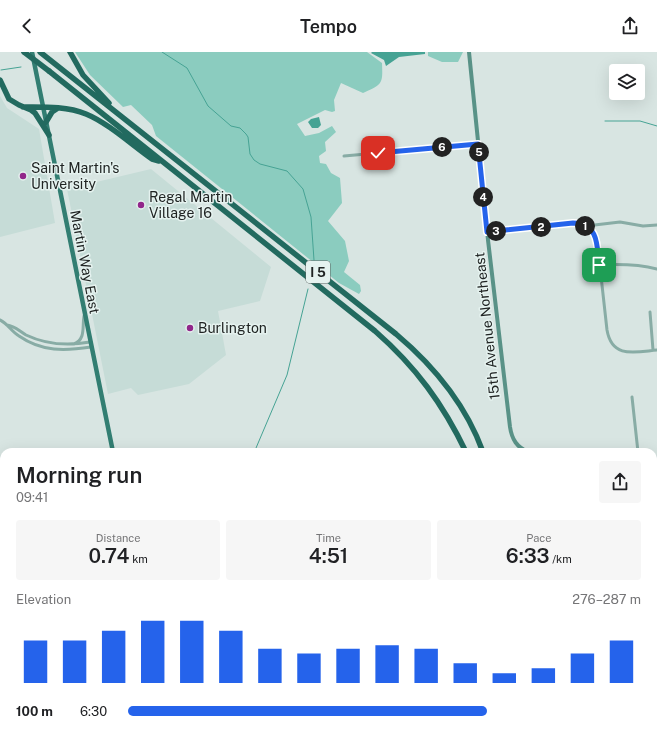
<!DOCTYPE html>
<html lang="en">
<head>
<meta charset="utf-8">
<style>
	body { margin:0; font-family:"Public Sans",sans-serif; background:#f6f6f6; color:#202124; height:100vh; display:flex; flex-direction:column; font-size:15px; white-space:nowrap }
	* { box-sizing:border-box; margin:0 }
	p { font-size:13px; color:#757577 }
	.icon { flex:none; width:22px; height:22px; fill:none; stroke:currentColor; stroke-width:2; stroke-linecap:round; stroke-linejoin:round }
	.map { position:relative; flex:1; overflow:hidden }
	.details { position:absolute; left:0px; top:396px; width:657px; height:286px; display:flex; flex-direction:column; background:#fff; border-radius:12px 12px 0 0; box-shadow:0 4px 16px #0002 }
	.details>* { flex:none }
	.controls { position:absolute; left:609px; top:12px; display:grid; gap:8px }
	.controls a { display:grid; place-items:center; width:36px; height:36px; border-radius:4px; background:#fff; box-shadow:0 4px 16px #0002; font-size:20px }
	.pin { position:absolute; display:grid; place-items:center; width:34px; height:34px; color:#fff; margin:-17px; border-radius:8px; box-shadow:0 2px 6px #0006 }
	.km { position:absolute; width:20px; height:20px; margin:-10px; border-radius:50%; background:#222; color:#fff; font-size:11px; line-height:20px; text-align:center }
	.round { display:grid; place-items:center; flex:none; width:42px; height:42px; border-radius:4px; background:#f6f6f6 }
	.head { display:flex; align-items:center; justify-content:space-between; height:68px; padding:0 16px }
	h1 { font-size:22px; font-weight:600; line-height:30px }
	.stats { display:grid; grid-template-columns:repeat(3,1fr); gap:6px; height:68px; padding:4px 16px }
	.stats div { display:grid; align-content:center; border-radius:4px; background:#f6f6f6; text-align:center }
	.stats b { font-size:20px; font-weight:600 }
	.stats small { font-size:11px; font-weight:400 }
	.stats p { font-size:11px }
	.chart { height:112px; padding:8px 16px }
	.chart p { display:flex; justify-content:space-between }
	.chart svg { width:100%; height:72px; margin-top:4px; stroke:#2563eb; stroke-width:6 }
	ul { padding:0 16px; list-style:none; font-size:13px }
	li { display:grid; grid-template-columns:64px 48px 1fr; align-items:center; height:30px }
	li i { height:10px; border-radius:5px; background:#2563eb }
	header { display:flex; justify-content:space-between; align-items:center; height:52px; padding:0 16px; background:#fff; font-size:18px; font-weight:600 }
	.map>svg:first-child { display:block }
</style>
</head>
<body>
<header><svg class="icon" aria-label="back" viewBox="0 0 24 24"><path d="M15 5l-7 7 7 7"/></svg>Tempo<svg class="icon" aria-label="share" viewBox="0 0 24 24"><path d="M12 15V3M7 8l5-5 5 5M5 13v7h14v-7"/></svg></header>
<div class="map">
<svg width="657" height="682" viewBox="0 0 657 682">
	<rect width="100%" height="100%" fill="#d8e5e2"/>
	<path fill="#c6dcd7" d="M 0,44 L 7,56 L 39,77 L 55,171 L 0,185 Z
		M 151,117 L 271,215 L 260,249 L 218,259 L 226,303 L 189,332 L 138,343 L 131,336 L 108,342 L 67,137 Z
		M 4,568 L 4,678 L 90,678 L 53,682 L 1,682 L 0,671 L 0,569 Z
		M 118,678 L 162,678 L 163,682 L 119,682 Z
		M 177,678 L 233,678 L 233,682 L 178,682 Z"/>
	<path fill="#8bccbf" d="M 75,0 L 367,0 L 382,11 C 383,33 382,32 363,41 L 341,31 L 334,48 L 335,59 L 332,60 L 325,58 L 297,72 L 305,84 L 319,81 L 332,74 L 336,80 L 325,90 L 326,99 L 319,104 L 320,111 L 326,112 L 331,121 L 340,126 L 342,151 L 328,169 L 345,189 L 349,209 L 344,220 L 360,233 L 361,239 L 359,242 L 339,231 L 156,84 L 152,73 L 131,53 L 123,55 L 90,23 Z
		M 428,0 L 463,0 L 458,10 L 442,10 L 428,4 Z"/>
	<path fill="#46a394" d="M 372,0 L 425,0 L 425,2 L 399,5 L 386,14 L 384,8 L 371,1 Z
		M 319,65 L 321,73 L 318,76 L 312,76 L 308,70 L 311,67 Z"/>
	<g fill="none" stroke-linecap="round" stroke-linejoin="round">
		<path stroke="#46a394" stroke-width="1" d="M 162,0 L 187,16 L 208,54 L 231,74 L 240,76 L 246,82 L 248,85 L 250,102 L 254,108 L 260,112 L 287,119 L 303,137 L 311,165 L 314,208
			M 1,18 L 21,15
			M 605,69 L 640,69 L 657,74
			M 256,400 L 256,396 L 287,323 L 308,237
			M 653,435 L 657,432
			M 0,458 L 4,458
			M 306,682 L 306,678"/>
		<path stroke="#88aca5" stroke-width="3" d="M 344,104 L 478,92
			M 586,174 L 592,179 L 597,188 L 607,278 C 612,307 635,300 657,298
			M 487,180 L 573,171 L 586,174 L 620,170 L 643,174 L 657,173
			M 599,213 C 619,212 638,212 657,217
			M 650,260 L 653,298
			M 0,268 C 7,271 12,280 19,284 C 42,300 65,299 91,295
			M 7,273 C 15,274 19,279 26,283 C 47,293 68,294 90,290
			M 74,292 C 86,287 82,275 84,264
			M 632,345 L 638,400
			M 473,682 L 478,678
			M 651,682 L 657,676"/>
		<path stroke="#599287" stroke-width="4" d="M 469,0 L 488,188 L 510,375 C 512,388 517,395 528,400
			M 653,412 L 657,413
			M 653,642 L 657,641"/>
		<path stroke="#327e72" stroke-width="4.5" d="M 32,0 L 113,400
			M 167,678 L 168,682
			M 172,678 L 173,682"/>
		<path stroke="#226a5f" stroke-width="5.5" d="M 40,0 L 396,282 C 434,314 466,353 483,400
			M 70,0 L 83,23 L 109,51
			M 49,19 L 375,279 C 416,315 443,352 466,400
			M 0,28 L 9,47 L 19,53 L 31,58 L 35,61 L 49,83
			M 23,55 C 43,55 67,54 86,62 C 108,71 132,93 152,107 L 159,109
			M 46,70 L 52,60 L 58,56
			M 584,678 L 585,682"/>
		<path stroke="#599287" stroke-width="4" d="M 558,682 L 569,678"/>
		<path stroke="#226a5f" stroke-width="5.5" d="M 24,0 L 49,19"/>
	</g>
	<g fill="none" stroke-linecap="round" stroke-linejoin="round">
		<defs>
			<path id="route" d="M 378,101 L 478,92 L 487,180 L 573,171 C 599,172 597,193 599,213"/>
		</defs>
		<use href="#route" stroke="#fff" stroke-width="8"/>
		<use href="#route" stroke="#2563eb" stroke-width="5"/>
	</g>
	<g fill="#91268a" stroke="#e5f2ef" stroke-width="1.5">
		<circle cx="23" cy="124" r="4"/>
		<circle cx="141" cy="153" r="4"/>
		<circle cx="190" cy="276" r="4"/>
	</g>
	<g text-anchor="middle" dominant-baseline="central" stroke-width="3" stroke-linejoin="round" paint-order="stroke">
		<rect fill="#e5f2ef" stroke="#5b6260" stroke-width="1" x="306" y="209" width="24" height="22" rx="3"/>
		<g font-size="13" font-weight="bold" fill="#202423">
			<text x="318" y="220">I 5</text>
		</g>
		<g font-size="14" fill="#202423" stroke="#e5f2ef" text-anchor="start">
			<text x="31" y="116">Saint Martin's<tspan x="31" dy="16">University</tspan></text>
			<text x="149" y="145">Regal Martin<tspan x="149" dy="16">Village 16</tspan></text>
			<text x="198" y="276">Burlington</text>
		</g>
		<g font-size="14" fill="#202423" stroke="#e5f2ef">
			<text transform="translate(85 210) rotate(79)">Martin Way East</text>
			<text transform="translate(487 274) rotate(-96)">15th Avenue Northeast</text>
		</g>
	</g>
</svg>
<div class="controls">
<a><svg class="icon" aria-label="layers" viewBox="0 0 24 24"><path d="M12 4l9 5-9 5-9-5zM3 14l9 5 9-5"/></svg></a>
</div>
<div class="pin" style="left:599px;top:213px;background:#1e9e55"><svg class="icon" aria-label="arrive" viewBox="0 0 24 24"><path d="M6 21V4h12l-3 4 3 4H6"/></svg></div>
<div class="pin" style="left:378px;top:101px;background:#d93025"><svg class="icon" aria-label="check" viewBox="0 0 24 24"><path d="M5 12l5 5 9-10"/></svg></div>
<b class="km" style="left:585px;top:174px">1</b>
<b class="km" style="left:541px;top:175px">2</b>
<b class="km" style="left:496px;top:179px">3</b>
<b class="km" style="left:483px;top:145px">4</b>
<b class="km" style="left:479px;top:100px">5</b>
<b class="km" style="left:442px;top:95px">6</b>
<section class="details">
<div class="head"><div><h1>Morning run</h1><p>09:41</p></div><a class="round"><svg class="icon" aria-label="share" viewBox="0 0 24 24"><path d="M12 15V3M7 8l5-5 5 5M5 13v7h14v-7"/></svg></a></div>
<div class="stats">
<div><p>Distance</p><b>0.74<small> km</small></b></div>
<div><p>Time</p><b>4:51</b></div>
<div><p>Pace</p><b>6:33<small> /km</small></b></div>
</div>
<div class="chart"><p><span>Elevation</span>276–287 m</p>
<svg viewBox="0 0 160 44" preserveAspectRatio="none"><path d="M5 44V18M15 44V18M25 44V12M35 44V6M45 44V6M55 44V12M65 44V23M75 44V26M85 44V23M95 44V21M105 44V23M115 44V32M125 44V38M135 44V35M145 44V26M155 44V18"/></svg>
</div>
<ul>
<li><b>100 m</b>6:30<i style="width:70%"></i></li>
</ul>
</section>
</div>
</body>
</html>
